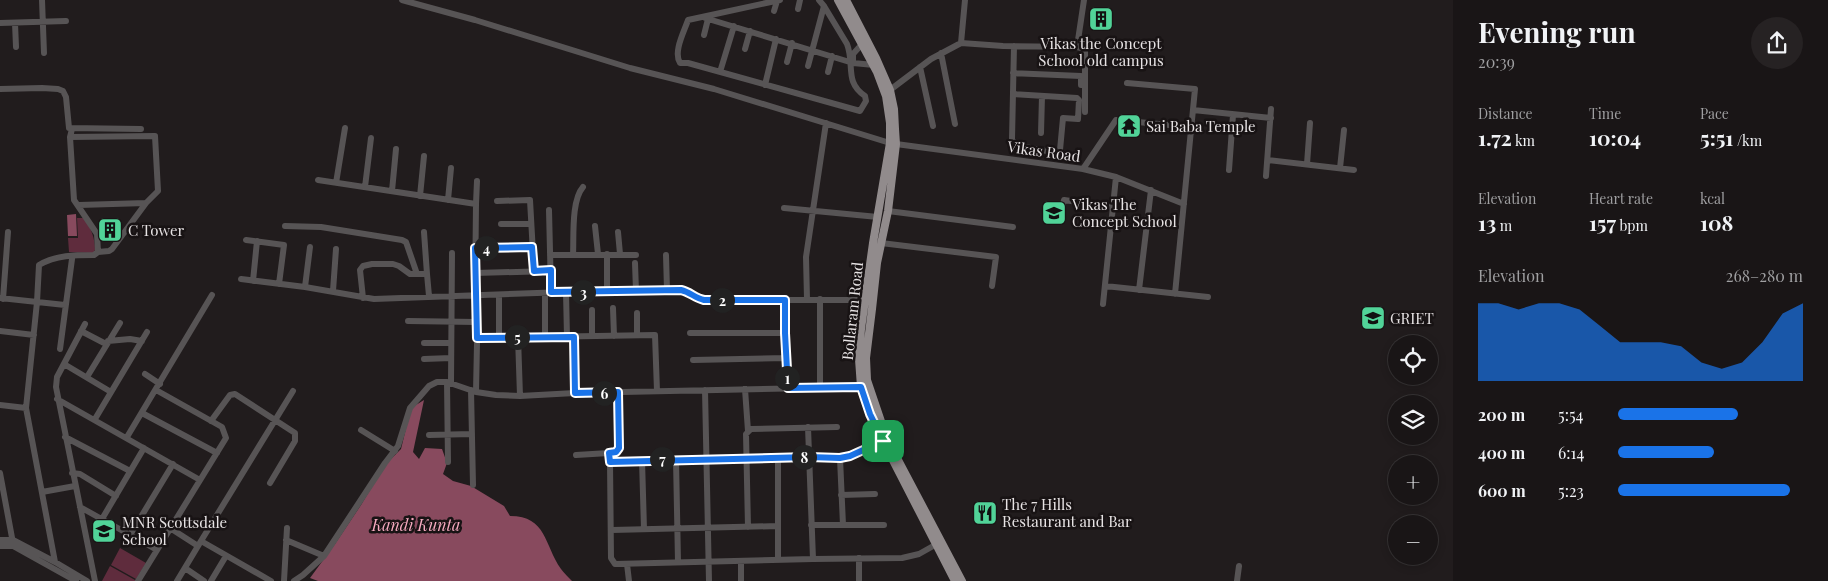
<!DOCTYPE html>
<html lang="en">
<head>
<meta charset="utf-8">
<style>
	body { margin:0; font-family:"Playfair Display",serif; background:#262223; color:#f1f3f6; height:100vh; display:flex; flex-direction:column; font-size:19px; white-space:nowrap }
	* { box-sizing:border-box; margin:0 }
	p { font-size:16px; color:#9f9fa1 }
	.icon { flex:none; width:28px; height:28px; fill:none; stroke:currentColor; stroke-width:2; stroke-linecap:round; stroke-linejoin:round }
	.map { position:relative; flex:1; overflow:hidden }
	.panel { display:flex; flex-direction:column; background:#191516; width:375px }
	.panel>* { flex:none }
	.tools { position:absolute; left:1388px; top:335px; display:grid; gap:10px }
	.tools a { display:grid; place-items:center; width:50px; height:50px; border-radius:50%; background:#191516; box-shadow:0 2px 8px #0003,0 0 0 1px #373435; font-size:25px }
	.pin { position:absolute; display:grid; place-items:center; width:42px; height:42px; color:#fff; margin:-21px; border-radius:10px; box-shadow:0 2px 8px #0006 }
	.km { position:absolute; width:25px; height:25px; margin:-12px; border-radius:50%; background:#222; color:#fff; font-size:14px; line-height:25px; text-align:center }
	.round { display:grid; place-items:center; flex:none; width:52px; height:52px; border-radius:26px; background:#262223 }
	.summary { display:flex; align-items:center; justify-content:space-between; height:85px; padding:0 25px }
	h1 { font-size:28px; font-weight:700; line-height:38px }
	.metrics { display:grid; grid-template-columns:repeat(3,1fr); gap:8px; height:85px; padding:5px 25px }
	.metrics div { display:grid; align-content:center }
	.metrics b { font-size:21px; font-weight:700 }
	.metrics small { font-size:14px; font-weight:400 }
	.metrics p { font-size:14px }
	.chart { height:140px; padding:10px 25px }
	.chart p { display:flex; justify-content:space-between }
	.chart svg { width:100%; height:90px; margin-top:5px; fill:#1a73e8; opacity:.7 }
	ul { padding:0 25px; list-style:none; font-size:16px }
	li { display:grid; grid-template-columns:80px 60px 1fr; align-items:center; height:38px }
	li i { height:12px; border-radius:6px; background:#1a73e8 }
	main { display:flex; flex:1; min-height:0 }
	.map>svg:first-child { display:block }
</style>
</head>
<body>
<main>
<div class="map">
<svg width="1453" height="581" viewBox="0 0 1453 581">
	<rect width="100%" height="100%" fill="#211c1d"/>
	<path fill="#5f2c3d" d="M 77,218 L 83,218 C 91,227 95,238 95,250 L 93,253 L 69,252 L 68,238 L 78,238 Z
		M 120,548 L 146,563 L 136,579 L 111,565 Z
		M 110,566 L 135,580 L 135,581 L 102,581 Z"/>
	<path fill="#884a5e" d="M 76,214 L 77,236 L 68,236 L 67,215 Z
		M 424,400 L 413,452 L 419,459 L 425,448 L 442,449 L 447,463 L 443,474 L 453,481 L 471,486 L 504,506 L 510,516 C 547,516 544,545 561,569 C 564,573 568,577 572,581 L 318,581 L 310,578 L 335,544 L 361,505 L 385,465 L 401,449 L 411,408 Z"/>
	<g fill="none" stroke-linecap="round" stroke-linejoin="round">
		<path stroke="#575455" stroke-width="6" d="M 42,0 L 44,53
			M 402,0 L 475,20 L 630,68 L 714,89 L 890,143
			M 780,0 L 688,20 C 684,32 673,52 680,63 L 688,63 L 860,111 L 866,101 L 865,96 C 844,82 855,65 847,44 L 824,6 L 819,0
			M 798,9 L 800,0
			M 774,11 L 777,1
			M 705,18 L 853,63
			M 0,23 L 66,21
			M 15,23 L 16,47
			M 704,35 L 708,19
			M 863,43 L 853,54 L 853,63 L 874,65
			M 961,43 L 1003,46 L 1077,47 L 1085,49 L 1085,112
			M 961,43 L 965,0
			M 1077,47 L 1084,0
			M 745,49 L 750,31
			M 941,53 L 955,124
			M 787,62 L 792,43
			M 808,66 L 824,6
			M 920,67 L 933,126
			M 720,72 L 734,26
			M 828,72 L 832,56
			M 1013,73 L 1081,76 L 1081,85
			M 1127,83 L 1195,89 L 1175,294
			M 765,85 L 776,39
			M 0,89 L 42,88 L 58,89 L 63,91 L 66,97 L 69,128 L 141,129
			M 890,90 L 931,59 L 961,43
			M 1013,94 L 1077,98 L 1079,100 L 1078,119 L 1063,118 L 1060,150 L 1057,153 L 1015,145 L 1012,139 L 1014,46
			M 1193,110 L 1271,118
			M 1041,133 L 1042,96
			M 70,137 L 155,136 L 158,191 L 146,203 L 79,205
			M 896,144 L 1083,169 L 1116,177 L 1184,204
			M 1268,160 L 1354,170
			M 1307,164 L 1310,123
			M 1340,168 L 1344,130
			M 1083,169 L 1116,120 L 1191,127
			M 1229,170 L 1233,115
			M 1266,176 L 1271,109
			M 318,180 L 476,204 L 475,296 L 477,343 L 476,392
			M 336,183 L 345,128
			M 365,187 L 371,138
			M 392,191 L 396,149
			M 420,196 L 424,156
			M 448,200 L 451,168
			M 497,201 L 530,200 L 534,271
			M 476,204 L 477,181
			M 1063,204 L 1064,200 L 1112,207
			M 784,208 L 878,217
			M 549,210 L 551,292
			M 888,211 L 1013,227
			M 501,224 L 531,224
			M 285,226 L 321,227 L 402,240 L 406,242 L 417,274
			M 595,226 L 598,254
			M 424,232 L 427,274
			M 618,232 L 620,254
			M 246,240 L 284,245 L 279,284
			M 881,243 L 996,257 L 992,286
			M 475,248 L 533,247
			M 98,252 L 109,251 L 112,249 L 146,203
			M 550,255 L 636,255
			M 573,255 C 574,237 571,201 583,187
			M 666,255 L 667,290
			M 635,263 L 636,291
			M 475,273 L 551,271
			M 241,279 L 305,287 L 374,299 L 566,292 L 681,290 C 690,292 695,298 704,300 L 865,300
			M 253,281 L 257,241
			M 1105,286 L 1208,297
			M 305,287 L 310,247
			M 1139,290 L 1151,190
			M 333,291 L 336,249
			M 607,291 L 607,254
			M 566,292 L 567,337
			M 545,293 L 545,337
			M 0,298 L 65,305
			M 363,298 L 360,270 L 363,266 L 372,264 L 393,264 L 399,266 L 410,274 L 427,274 L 429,296
			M 3,299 L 8,232
			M 807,299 L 806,257 L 826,123
			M 785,300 L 785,333 L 788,388
			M 1103,304 L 1116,177
			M 613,308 L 614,336
			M 592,310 L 592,336
			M 637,313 L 637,335
			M 408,321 L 476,322
			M 85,324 L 57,377 L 56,387 L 95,581
			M 0,331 L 34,335
			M 81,331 L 106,344
			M 690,333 L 785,333
			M 518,337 L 520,396
			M 574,337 L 575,393
			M 477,338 L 655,335 L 657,391
			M 499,338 L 499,295
			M 108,341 L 130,339 L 142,341
			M 424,343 L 451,343
			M 60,349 L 72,259
			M 424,359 L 451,358
			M 693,360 L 786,358
			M 64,364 L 111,392
			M 145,374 L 160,384
			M 87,377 L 120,323
			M 447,382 L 448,462
			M 451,383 L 452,253
			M 820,387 L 820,299
			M 745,389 L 748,431
			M 471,390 L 473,485
			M 705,390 L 709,581
			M 57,399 L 200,480
			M 0,405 L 26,408
			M 142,413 L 217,453
			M 95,419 L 147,332
			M 211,421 L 230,395 L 235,394 L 295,433 L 295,441 L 270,483
			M 808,427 L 813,559
			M 361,430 L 395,451
			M 429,435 L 472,434
			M 65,437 L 130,471
			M 127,437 L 212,295
			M 609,453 L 610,462 L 809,457 L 840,458 L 850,456 L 883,441
			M 576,455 L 609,453 L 618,450 L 618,392
			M 778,457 L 778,560
			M 840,458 L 843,525
			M 676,459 L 678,562
			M 642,460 L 644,529
			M 610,462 L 611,558 L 615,564 L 813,559 L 902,558 L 919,554 L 935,545
			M 0,473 L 13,543
			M 72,473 L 80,474 L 116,496
			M 42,492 L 75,486
			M 841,495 L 875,494
			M 80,507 L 157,550
			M 102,519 L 144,448
			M 811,525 L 884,525
			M 748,527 L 746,434 L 751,429 L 837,427
			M 170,528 L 198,546
			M 612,530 L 778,526
			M 130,535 L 173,464
			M 0,540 L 13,540 L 55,562 L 87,581
			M 286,540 L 324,556
			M 201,541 L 293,391
			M 0,546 L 13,546 L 76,581
			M 859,558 L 859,581
			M 741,561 L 741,581
			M 55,562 L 26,408 L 37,302 L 39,265 C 56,255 75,255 94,255 L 98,252 L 97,234 L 74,200 L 70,137 L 72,129
			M 627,564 L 629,581
			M 185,568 L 204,581
			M 138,581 L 226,438 L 222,427 L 156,390
			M 177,581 L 201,541 L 271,581
			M 211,581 L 226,556
			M 284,581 L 287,528
			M 294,581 L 303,575 L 324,556 L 385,463 L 398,446 L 410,408 L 429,386 L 437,382 L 447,382 L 476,392 L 496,395 L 520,396 L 575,393 L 861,387
			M 1237,581 L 1239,566"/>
		<path stroke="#918b8c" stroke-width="8" d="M 838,0 L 877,72 L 886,96 L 890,123 L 890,143 L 873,243 L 861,329 L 859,359 L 861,387 L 870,414 L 883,441 L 955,581
			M 846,0 L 876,58 L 890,90 L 894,109 L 895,129 L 896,144 L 888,211 L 877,263 L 872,309 L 866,358 L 867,380 L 887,439 L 962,581"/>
	</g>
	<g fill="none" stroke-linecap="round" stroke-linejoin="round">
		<defs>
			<path id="route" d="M 532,247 L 534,271 L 551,270 L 551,292 L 681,290 C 690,292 695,298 704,300 L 785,300 L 785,333 L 788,388 L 861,387 L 870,414 L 883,441 L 850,456 L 840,458 L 809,457 L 610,462 L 609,453 L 616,452 L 619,448 L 618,392 L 575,393 L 574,337 L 477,338 L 475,248 Z"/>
		</defs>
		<use href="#route" stroke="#fff" stroke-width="10"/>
		<use href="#route" stroke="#1a73e8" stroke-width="6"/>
	</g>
	<defs>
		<symbol id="building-square" viewBox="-11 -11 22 22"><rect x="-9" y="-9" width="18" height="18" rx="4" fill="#51d398" stroke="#181314"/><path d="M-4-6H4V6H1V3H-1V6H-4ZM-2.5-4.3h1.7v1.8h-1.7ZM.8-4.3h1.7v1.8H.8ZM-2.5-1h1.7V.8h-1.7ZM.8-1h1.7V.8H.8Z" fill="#111"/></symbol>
		<symbol id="temple-square" viewBox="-11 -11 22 22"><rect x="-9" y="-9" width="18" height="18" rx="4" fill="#51d398" stroke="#181314"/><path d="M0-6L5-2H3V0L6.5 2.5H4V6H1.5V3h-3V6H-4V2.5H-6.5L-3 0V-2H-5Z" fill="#111"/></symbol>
		<symbol id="school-square" viewBox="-11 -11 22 22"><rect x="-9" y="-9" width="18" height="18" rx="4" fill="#51d398" stroke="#181314"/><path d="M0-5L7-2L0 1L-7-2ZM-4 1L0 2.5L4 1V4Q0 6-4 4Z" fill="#111"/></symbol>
		<symbol id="restaurant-square" viewBox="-11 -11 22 22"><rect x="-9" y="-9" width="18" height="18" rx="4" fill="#51d398" stroke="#181314"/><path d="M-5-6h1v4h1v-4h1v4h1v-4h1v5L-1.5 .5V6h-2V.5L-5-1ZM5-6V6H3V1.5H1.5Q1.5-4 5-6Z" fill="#111"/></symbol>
	</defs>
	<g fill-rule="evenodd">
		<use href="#building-square" x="1087" y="5" width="28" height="28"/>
		<use href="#temple-square" x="1115" y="112" width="28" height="28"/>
		<use href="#school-square" x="1040" y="199" width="28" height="28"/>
		<use href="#building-square" x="96" y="216" width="28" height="28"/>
		<use href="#school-square" x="1359" y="304" width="28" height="28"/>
		<use href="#restaurant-square" x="971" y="499" width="28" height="28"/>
		<use href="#school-square" x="90" y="517" width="28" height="28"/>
	</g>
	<g text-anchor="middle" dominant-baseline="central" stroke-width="5" stroke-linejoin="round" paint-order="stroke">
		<g font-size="15" fill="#e7e3e4" stroke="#181314" text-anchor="start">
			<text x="1101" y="43" text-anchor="middle">Vikas the Concept<tspan x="1101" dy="17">School old campus</tspan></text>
			<text x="1146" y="126">Sai Baba Temple</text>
			<text x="1072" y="204">Vikas The<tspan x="1072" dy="17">Concept School</tspan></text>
			<text x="128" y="230">C Tower</text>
			<text x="1390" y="318">GRIET</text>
			<text x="1002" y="504">The 7 Hills<tspan x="1002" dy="17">Restaurant and Bar</tspan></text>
			<text x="122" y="522">MNR Scottsdale<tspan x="122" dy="17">School</tspan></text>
		</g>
		<g font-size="15" fill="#e7e3e4" stroke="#181314">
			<text transform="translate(1044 151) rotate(8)">Vikas Road</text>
			<text transform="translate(852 311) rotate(-84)">Bollaram Road</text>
		</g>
		<g font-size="16" font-style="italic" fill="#f7abc1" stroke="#181314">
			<text x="416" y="524">Kandi Kunta</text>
		</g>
	</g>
</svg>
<div class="tools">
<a><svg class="icon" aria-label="locate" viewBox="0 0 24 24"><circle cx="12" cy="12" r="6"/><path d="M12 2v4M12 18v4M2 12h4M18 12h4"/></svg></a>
<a><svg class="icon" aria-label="layers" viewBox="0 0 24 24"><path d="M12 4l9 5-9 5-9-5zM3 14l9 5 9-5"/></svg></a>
<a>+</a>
<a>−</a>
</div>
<div class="pin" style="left:883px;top:441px;background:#1e9e55"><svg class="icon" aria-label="arrive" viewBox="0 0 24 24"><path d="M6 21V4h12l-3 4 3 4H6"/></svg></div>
<b class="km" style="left:787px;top:378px">1</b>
<b class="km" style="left:722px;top:300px">2</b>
<b class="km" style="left:583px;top:292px">3</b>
<b class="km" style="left:486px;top:248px">4</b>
<b class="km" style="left:517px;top:337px">5</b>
<b class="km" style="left:604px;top:393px">6</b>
<b class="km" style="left:662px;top:459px">7</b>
<b class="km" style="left:804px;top:457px">8</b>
</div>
<section class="panel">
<div class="summary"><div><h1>Evening run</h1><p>20:39</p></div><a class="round"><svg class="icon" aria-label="share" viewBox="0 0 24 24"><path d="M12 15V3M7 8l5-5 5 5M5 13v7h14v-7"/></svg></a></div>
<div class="metrics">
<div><p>Distance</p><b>1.72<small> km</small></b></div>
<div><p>Time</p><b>10:04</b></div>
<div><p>Pace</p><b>5:51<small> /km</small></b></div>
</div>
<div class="metrics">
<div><p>Elevation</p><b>13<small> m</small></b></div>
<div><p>Heart rate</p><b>157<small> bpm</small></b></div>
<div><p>kcal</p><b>108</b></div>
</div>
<div class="chart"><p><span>Elevation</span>268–280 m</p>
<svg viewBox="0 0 160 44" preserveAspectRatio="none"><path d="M0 44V6L10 6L20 9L30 6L40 6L50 9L60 17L70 25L80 25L90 25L100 27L110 35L120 38L130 35L140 25L150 11L160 6V44z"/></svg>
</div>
<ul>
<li><b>200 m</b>5:54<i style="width:65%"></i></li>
<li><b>400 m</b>6:14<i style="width:52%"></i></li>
<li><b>600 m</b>5:23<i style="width:93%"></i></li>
</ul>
</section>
</main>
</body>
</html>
